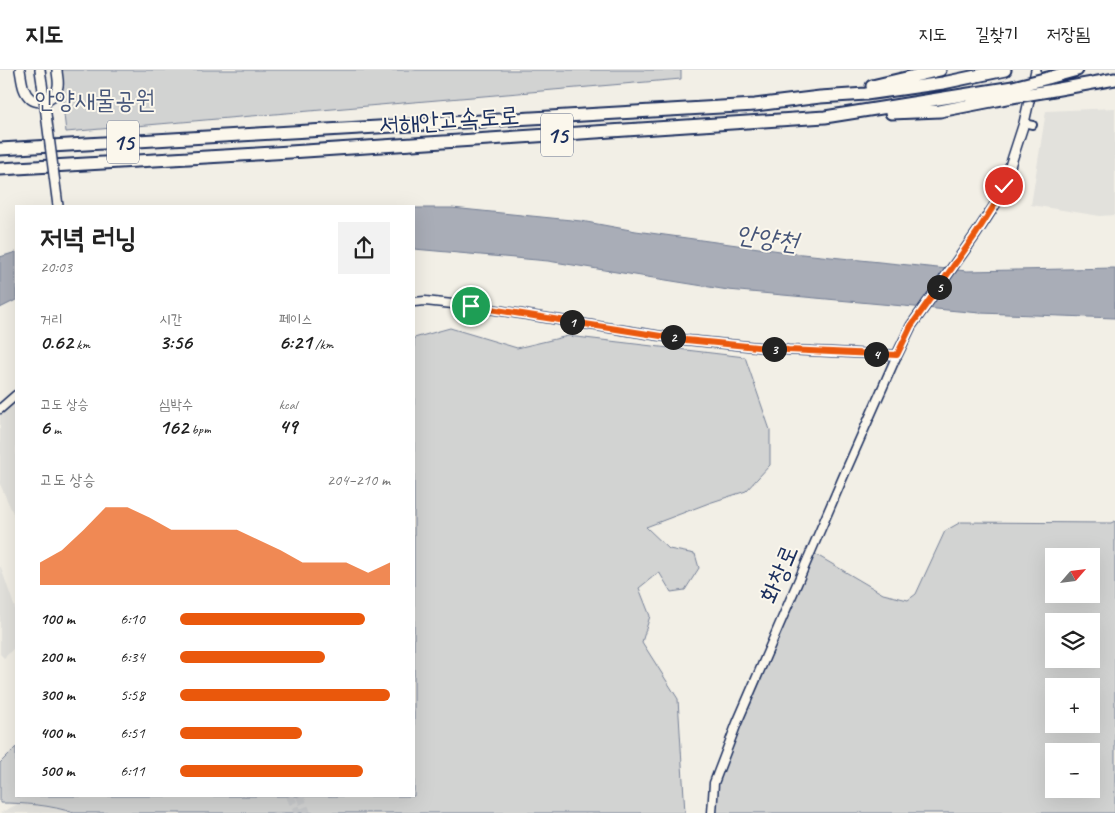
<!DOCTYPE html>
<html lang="ko">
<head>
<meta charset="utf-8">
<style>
	body { margin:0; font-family:Caveat,"Poor Story",sans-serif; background:#f2f2f2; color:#222; height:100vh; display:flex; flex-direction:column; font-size:19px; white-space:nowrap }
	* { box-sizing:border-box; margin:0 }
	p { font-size:16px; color:#767676 }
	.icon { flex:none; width:28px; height:28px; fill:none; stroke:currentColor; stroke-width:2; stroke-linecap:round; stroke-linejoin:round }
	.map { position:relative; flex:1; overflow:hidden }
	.side { position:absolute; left:15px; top:135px; width:400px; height:592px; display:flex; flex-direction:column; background:#fff; border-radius:0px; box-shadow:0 5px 20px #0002 }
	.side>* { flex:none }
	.needle { width:32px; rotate:62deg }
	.fabs { position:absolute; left:1045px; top:478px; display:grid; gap:10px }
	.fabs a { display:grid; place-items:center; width:55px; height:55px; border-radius:0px; background:#fff; box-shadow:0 5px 20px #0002; font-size:25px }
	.pin { position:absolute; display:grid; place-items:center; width:42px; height:42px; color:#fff; margin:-21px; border:2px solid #fff; border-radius:50%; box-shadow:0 1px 5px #0007 }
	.km { position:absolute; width:25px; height:25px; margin:-12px; border-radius:50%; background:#222; color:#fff; font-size:14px; line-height:25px; text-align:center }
	.round { display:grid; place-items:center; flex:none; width:52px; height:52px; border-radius:0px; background:#f2f2f2 }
	.overview { display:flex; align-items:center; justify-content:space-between; height:85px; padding:0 25px }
	h1 { font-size:28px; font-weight:800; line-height:38px }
	.figures { display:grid; grid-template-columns:repeat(3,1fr); gap:8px; height:85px; padding:5px 25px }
	.figures div { display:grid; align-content:center }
	.figures b { font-size:21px; font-weight:800 }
	.figures small { font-size:14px; font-weight:400 }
	.figures p { font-size:14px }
	.chart { height:140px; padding:10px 25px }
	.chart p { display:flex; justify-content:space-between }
	.chart svg { width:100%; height:90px; margin-top:5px; fill:#ea580c; opacity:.7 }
	ul { padding:0 25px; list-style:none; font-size:16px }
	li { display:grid; grid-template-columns:80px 60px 1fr; align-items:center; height:38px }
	li i { height:12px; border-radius:6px; background:#ea580c }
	header { display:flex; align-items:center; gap:30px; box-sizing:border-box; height:70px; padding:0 25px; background:#fff; border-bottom:1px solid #e0e0e0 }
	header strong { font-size:24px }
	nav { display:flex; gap:28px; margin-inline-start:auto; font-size:18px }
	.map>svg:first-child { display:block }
</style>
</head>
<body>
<header>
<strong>지도</strong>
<nav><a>지도</a><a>길찾기</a><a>저장됨</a></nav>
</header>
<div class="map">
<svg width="1115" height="743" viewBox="0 0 1115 743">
	<rect width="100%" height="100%" fill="#f2efe6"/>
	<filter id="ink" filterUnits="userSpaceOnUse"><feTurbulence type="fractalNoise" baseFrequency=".02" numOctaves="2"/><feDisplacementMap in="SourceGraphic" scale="10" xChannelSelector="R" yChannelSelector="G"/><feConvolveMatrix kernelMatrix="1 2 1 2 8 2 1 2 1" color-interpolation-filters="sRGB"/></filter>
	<g filter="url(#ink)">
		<path fill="#e2e1dc" d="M 1115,38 L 1115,145 L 1100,146 L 1031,135 L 1046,41 Z
			M 16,328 L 16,450 L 0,414 L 0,343 Z
			M 0,495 L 16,541 L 16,576 L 4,588 L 0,584 Z
			M 20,733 L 66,740 L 74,743 L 0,743 Z"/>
		<path fill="#d2d3d2" stroke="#768198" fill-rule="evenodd" d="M 59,0 L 681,0 L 681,9 L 66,62 Z
			M 450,258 L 517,278 L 568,266 L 745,287 L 770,360 L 770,395 L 746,421 L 709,433 L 646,457 L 669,479 L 695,484 L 699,498 L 685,520 L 671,522 L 659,502 L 639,518 L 650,546 L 642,572 L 678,629 L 685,743 L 74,743 C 52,735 23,733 0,733 L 0,693 L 16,677 L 16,726 L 414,726 L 414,268 Z
			M 1115,451 L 1115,743 L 714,743 L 718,712 L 733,664 L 796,521 L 815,484 L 883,524 L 908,530 L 916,524 L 945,461 L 961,452 L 1111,453 ZM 1054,486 L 1091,486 L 1091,524 L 1054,524 ZM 1054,551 L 1091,551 L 1091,589 L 1054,589 ZM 1054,616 L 1091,616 L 1091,654 L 1054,654 ZM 1054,681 L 1091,681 L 1091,719 L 1054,719 Z"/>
		<path fill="#a9adb7" stroke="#707b93" d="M 414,138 L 452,138 L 581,151 L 636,161 L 802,184 L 967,201 L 1115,198 L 1115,248 L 980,243 L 728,220 L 548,191 L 414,179 Z
			M 16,182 L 16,230 L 0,238 L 0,187 Z"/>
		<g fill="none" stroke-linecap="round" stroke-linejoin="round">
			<path stroke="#c7c9cb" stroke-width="8" stroke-dasharray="8 4" stroke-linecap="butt" d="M 290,726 L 298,743
				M 300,726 L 307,743"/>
			<defs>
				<path id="minor" d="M 1024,53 L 1033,55"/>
				<path id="tertiary" d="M 414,232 L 425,231 L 471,236 L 686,270 L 788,280 L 897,285 L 844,405 L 737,653 L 714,713 L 712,743
					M 0,339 L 16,325"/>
				<path id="secondary" d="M 20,0 C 22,10 22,22 31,29 C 41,36 57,27 58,16 C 59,11 57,5 57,0
					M 40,0 L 42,13
					M 897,285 L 911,256 L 976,164 L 1000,127 L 1024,53 L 1036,0"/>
				<path id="motorway" d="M 1048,8 L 1077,0
					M 872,16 L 940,0
					M 1048,21 L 1115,9
					M 891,43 L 940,41 L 1012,27
					M 0,79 L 755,35 L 820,27 L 866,24 L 943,13 L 1005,0
					M 0,99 L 290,82 L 825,47 L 1013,17"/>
			</defs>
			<use href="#minor" stroke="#1b2f5e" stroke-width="10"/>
			<use href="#tertiary" stroke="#1b2f5e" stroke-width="11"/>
			<use href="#secondary" stroke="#1b2f5e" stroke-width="12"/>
			<use href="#motorway" stroke="#1b2f5e" stroke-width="15"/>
			<use href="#minor" stroke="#fbf7ec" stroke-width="6"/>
			<use href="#tertiary" stroke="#fbf7ec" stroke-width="8"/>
			<use href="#secondary" stroke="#fbf7ec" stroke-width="9"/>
			<use href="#motorway" stroke="#fbf7ec" stroke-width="11"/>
			<defs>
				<path id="secondary-bridge" d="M 42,13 L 58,136"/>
				<path id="motorway-bridge" d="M 1013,17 L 1048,8
					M 1012,27 L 1048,21"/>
			</defs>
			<use href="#secondary-bridge" stroke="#1b2f5e" stroke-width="12" stroke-linecap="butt"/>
			<use href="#motorway-bridge" stroke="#1b2f5e" stroke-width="15" stroke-linecap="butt"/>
			<use href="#secondary-bridge" stroke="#fbf7ec" stroke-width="9"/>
			<use href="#motorway-bridge" stroke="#fbf7ec" stroke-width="11"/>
		</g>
	</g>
	<g fill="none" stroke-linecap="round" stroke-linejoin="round" filter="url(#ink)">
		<defs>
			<path id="route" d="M 471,236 L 686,270 L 788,280 L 897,285 L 911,256 L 976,164 L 1000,126 L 1004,116"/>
		</defs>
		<use href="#route" stroke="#fff" stroke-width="10"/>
		<use href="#route" stroke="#ea580c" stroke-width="6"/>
	</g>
	<g text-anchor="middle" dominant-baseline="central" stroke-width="4" stroke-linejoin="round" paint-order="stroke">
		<g fill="#fbf7ec" stroke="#5e6b89" stroke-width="1">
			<rect x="541" y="43.5" width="32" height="43" rx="4"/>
			<rect x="107" y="50.5" width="32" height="43" rx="4"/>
		</g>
		<g font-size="24" font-weight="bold" fill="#1b2f5e">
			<text x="557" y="65">15</text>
			<text x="123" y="72">15</text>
		</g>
		<g font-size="25" fill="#49587b" stroke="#fbf7ec">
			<text x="95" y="30">안양새물공원</text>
		</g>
		<g font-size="25" fill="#1b2f5e" stroke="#fbf7ec">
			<text transform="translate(449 50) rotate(-4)">서해안고속도로</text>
			<text transform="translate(779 504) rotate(-67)">화창로</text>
		</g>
		<g font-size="26" font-style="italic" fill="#465579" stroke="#fbf7ec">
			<text transform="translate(767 168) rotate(8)">안양천</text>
		</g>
	</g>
</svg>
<div class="fabs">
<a><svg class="needle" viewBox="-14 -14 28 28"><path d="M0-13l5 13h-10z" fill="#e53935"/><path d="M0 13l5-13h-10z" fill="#767676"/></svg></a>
<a><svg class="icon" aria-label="layers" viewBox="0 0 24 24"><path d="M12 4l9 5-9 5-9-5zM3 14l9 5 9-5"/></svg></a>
<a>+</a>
<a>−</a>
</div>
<div class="pin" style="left:471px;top:236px;background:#1e9e55"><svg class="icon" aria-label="arrive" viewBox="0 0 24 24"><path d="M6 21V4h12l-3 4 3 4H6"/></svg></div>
<div class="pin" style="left:1004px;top:116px;background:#d93025"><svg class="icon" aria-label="check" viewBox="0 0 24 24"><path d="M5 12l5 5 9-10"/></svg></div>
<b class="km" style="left:572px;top:252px">1</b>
<b class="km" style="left:673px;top:267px">2</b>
<b class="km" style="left:774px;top:279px">3</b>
<b class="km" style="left:876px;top:284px">4</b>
<b class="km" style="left:939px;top:217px">5</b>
<section class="side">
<div class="overview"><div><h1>저녁 러닝</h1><p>20:03</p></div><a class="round"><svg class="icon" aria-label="share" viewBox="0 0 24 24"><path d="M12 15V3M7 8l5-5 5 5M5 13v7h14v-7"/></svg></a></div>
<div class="figures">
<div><p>거리</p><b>0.62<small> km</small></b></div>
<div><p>시간</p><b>3:56</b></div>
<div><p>페이스</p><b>6:21<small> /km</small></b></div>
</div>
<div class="figures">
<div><p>고도 상승</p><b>6<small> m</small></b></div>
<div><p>심박수</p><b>162<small> bpm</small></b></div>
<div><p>kcal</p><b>49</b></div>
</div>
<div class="chart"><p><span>고도 상승</span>204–210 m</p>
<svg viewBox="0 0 160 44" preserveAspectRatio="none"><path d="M0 44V33L10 27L20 17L30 6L40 6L50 11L60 17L70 17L80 17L90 17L100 22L110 27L120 33L130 33L140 33L150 38L160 33V44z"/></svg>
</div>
<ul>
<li><b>100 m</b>6:10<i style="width:88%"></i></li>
<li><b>200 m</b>6:34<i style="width:69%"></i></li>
<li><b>300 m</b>5:58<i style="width:100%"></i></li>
<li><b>400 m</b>6:51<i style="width:58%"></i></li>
<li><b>500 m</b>6:11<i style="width:87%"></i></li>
</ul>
</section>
</div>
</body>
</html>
